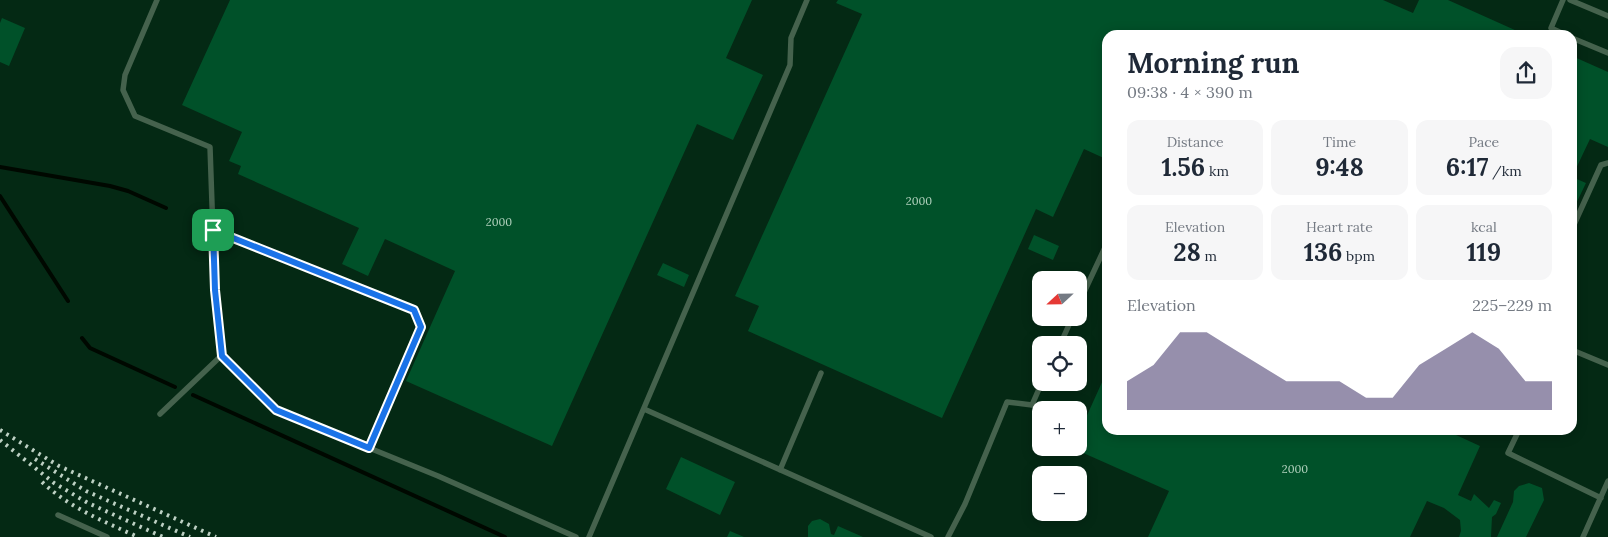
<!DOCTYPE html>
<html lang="en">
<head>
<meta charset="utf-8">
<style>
	body { margin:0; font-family:Lora,serif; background:#f6f6f7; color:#1f2937; height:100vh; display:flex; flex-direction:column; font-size:19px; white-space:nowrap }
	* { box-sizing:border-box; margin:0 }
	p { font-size:16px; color:#747a83 }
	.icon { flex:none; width:28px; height:28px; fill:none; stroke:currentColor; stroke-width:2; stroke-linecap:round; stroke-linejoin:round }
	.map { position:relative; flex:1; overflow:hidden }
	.details { position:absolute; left:1102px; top:30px; width:475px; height:405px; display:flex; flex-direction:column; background:#fff; border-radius:15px; box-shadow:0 2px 12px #0003 }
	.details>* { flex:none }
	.needle { width:32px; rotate:248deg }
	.buttons { position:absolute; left:1032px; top:271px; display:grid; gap:10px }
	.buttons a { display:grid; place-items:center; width:55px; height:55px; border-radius:10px; background:#fff; box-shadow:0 2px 12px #0003; font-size:25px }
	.pin { position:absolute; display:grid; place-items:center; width:42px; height:42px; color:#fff; margin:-21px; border-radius:10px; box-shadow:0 2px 8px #0006 }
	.round { display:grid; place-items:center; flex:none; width:52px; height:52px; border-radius:15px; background:#f6f6f7 }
	.headline { display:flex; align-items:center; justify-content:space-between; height:85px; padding:0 25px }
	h1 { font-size:28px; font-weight:700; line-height:38px }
	.metrics { display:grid; grid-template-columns:repeat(3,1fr); gap:8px; height:85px; padding:5px 25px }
	.metrics div { display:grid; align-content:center; border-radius:12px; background:#f6f6f7; text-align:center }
	.metrics b { font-size:25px; font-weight:700 }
	.metrics small { font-size:14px; font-weight:400 }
	.metrics p { font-size:14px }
	.chart { height:140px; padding:10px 25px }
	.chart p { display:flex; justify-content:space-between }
	.chart svg { width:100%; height:90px; margin-top:5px; fill:#6a618a; opacity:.7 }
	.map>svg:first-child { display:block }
</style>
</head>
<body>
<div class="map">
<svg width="1608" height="537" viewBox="0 0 1608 537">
	<rect width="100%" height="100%" fill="#052110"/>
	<path fill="#042914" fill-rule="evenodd" d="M 0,0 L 1608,0 L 1608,537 L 0,537 ZM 1108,35 L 1572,35 L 1572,430 L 1108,430 ZM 1041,280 L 1079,280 L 1079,318 L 1041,318 ZM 1041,345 L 1079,345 L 1079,382 L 1041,382 ZM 1041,410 L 1079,410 L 1079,448 L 1041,448 ZM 1041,475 L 1079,475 L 1079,512 L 1041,512 Z"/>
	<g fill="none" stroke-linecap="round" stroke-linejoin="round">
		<path stroke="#000800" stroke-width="4" d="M 0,167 L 110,186 L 128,191 L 166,208
			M 0,196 L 68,301
			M 82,338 L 90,348 L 175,387
			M 193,395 L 505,537"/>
	</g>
	<path fill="#005129" d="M 230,0 L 752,0 L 726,58 L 763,75 L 733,140 L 697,124 L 552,446 L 406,381 L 455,271 L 385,239 L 368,276 L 342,264 L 359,228 L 238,174 L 241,166 L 229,161 L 242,132 L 182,105 Z
		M 838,0 L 1383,0 L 1413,13 L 1419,0 L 1448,0 L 1526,35 L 1108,35 L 1105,54 L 1108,55 L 1108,160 L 1084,149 L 1053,217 L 1036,209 L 942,418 L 748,331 L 759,306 L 735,296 L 862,14 L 836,3 Z
		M 2,18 L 25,28 L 9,66 L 0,62 L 0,23 Z
		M 1572,56 L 1608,72 L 1608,147 L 1590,139 L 1572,177 Z
		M 1572,177 L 1586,183 L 1572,212 Z
		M 1034,235 L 1059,246 L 1053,260 L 1028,249 Z
		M 663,263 L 689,275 L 684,287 L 657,275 Z
		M 1108,369 L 1108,430 L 1458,430 L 1456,435 L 1480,446 L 1458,495 L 1471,501 L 1474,494 L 1489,508 L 1494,500 L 1501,503 L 1496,514 L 1492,517 L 1491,537 L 1459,537 L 1461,531 L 1460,520 L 1444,508 L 1427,501 L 1410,537 L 1148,537 L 1169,491 L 1072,448 L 1079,448 L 1079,433 Z
		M 681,457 L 735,482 L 720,515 L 666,489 Z
		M 1529,483 L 1542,488 L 1544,500 L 1526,537 L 1497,537 L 1513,502 L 1514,491 L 1519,486 Z
		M 820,519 L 829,524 L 831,534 L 834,535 L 838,526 L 863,537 L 808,537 L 808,526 L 812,521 Z
		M 730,531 L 744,537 L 727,537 Z"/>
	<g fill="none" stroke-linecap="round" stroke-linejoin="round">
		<path stroke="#45624d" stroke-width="5.5" d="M 157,0 L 125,75 L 123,90 L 135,116 L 210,147 L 215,290 L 222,355 L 276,410 L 438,476 L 576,537
			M 1563,0 L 1551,28 L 1566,35
			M 1570,0 L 1608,16
			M 1572,38 L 1608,53
			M 1572,229 L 1601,165 L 1608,163
			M 213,230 L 414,310 L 421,327 L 369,448
			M 1079,303 L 1108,241
			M 1060,345 L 1072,318
			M 1572,350 L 1608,365
			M 644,409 L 931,537
			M 160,414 L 222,355
			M 1519,430 L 1508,453 L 1601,498
			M 780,470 L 821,373
			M 58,515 L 107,537
			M 589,537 L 790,65 L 791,38 L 807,0
			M 948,537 L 965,504 L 1007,402 L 1032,405 L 1042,382
			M 1583,537 L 1608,481"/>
		<path stroke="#bdd0c3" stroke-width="4" stroke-dasharray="2.5 5" stroke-linecap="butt" d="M 0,430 L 59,466 L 216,537
			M 0,440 L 54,483 L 88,503 L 163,537
			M 35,459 L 86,491 L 190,537
			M 42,482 C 70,508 103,521 138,537"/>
	</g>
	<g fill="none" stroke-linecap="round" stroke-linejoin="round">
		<defs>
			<path id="route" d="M 213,230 L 414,310 L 421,327 L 369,448 L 276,410 L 222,356 L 215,290 Z"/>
		</defs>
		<use href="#route" stroke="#fff" stroke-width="10"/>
		<use href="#route" stroke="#1a73e8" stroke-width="6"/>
	</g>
	<g text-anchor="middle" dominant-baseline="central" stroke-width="4.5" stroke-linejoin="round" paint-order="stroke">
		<g font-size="11" fill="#afd0bc">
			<text x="919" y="201">2000</text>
			<text x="499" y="222">2000</text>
			<text x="1295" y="469">2000</text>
		</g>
	</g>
</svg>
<div class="buttons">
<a><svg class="needle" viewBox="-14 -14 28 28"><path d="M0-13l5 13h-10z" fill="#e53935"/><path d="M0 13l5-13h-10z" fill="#747a83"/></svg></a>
<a><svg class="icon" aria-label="locate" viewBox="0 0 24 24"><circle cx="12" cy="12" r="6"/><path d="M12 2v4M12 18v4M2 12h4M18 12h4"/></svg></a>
<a>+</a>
<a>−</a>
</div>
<div class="pin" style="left:213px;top:230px;background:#1e9e55"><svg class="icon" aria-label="arrive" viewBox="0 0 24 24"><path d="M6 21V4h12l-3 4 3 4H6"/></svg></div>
<section class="details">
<div class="headline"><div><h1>Morning run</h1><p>09:38 · 4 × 390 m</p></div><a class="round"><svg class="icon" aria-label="share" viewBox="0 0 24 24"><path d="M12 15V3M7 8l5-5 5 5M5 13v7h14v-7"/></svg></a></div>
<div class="metrics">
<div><p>Distance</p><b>1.56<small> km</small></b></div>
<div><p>Time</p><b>9:48</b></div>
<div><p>Pace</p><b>6:17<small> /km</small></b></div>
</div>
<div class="metrics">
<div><p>Elevation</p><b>28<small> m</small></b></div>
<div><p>Heart rate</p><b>136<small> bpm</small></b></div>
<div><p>kcal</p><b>119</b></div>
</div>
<div class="chart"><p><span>Elevation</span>225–229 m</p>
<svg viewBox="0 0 160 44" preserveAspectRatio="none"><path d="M0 44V30L10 22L20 6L30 6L40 14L50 22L60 30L70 30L80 30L90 38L100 38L110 22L120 14L130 6L140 14L150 30L160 30V44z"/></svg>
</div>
</section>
</div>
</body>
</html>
